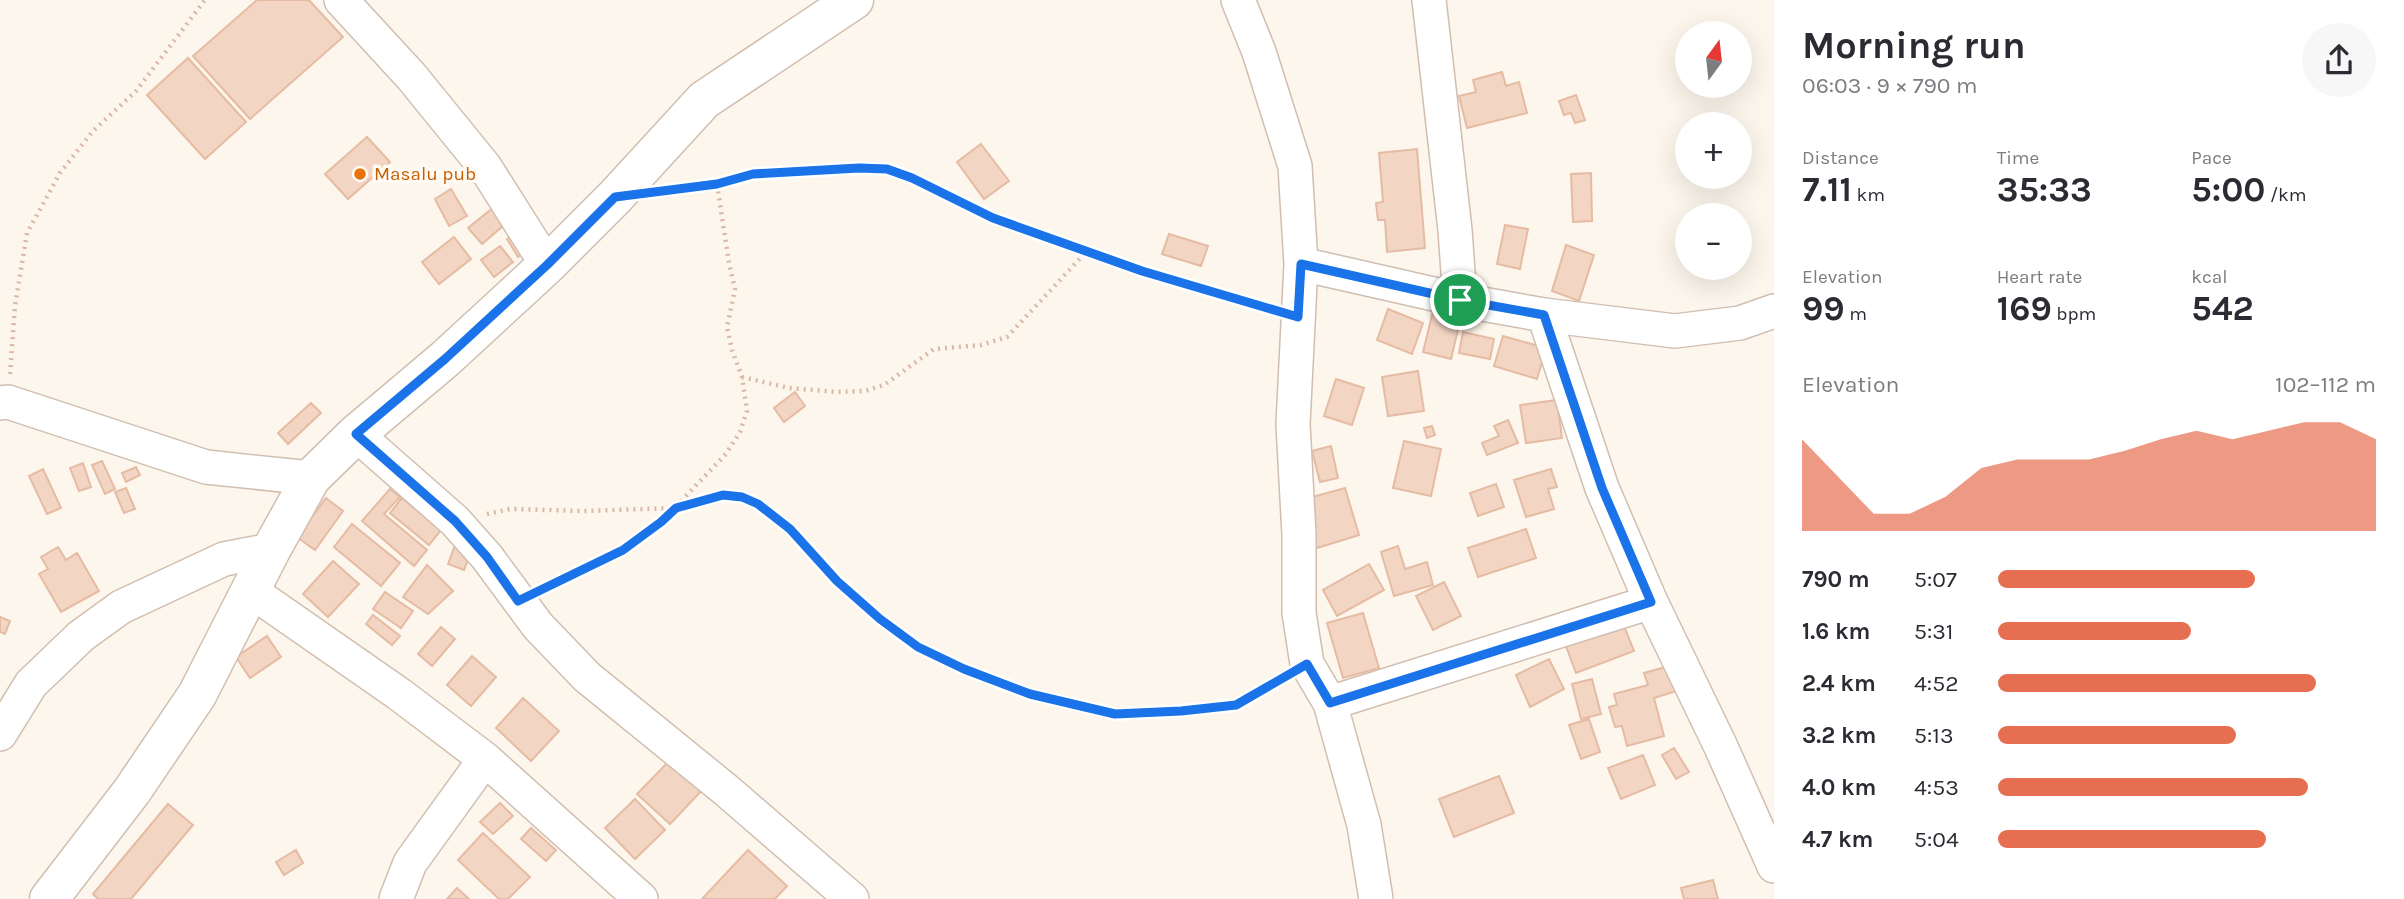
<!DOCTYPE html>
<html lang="en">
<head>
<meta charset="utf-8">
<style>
	body { margin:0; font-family:Karla,sans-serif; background:#f7f7f7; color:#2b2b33; height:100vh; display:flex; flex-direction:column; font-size:26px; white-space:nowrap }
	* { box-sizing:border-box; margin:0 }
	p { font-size:23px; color:#7c7c81 }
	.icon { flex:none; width:38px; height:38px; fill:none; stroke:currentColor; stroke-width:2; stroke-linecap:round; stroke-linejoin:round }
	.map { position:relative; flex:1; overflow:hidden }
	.sheet { display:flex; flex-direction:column; background:#fff; width:630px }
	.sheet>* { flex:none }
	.needle { width:46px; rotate:15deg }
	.fabs { position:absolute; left:1675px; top:21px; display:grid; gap:14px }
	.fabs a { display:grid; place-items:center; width:77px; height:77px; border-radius:50%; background:#fff; box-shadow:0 7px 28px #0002; font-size:35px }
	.pin { position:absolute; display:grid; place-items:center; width:60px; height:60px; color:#fff; margin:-30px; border:4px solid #fff; border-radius:50%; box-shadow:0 2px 7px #0007 }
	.round { display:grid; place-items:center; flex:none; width:74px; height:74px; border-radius:37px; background:#f7f7f7 }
	.head { display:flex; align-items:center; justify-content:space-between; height:119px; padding:0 28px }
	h1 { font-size:38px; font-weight:700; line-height:52px }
	.stats { display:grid; grid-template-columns:repeat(3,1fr); gap:10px; height:119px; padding:7px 28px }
	.stats div { display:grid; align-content:center }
	.stats b { font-size:35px; font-weight:700 }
	.stats small { font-size:19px; font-weight:400 }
	.stats p { font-size:19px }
	.chart { height:196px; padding:14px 28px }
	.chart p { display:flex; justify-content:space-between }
	.chart svg { width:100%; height:126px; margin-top:7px; fill:#e76f51; opacity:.7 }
	ul { padding:0 28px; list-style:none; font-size:23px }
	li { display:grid; grid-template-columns:112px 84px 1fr; align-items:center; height:52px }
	li i { height:18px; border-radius:9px; background:#e76f51 }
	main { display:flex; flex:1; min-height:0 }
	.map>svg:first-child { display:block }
</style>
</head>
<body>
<main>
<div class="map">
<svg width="1774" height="899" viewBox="0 0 1774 899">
	<rect width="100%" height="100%" fill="#fdf6ec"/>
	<path fill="#f3d5c3" stroke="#e6bba3" stroke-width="2" d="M 257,0 L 309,0 L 343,37 L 250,119 L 193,56 Z
		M 188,58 L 246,122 L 205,159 L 147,95 Z
		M 1502,72 L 1506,86 L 1519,82 L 1527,113 L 1467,128 L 1459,96 L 1476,92 L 1473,80 Z
		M 1576,95 L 1585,120 L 1575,123 L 1571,113 L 1564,115 L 1559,101 Z
		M 367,137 L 390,162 L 348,199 L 325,174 Z
		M 981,144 L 1009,181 L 984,199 L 957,162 Z
		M 1417,149 L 1425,248 L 1387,252 L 1385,220 L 1378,220 L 1376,203 L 1383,202 L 1379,153 Z
		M 1591,173 L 1592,221 L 1573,222 L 1571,174 Z
		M 451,189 L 467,216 L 449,226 L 435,199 Z
		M 498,204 L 511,219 L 482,244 L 468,228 Z
		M 1505,225 L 1528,229 L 1520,269 L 1497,264 Z
		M 521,230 L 532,248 L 518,257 L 507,239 Z
		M 1169,234 L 1208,246 L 1201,266 L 1162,254 Z
		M 454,237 L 471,259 L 439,284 L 422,262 Z
		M 1566,245 L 1594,255 L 1579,301 L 1552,291 Z
		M 500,246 L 513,262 L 494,277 L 481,260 Z
		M 1388,309 L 1423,323 L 1412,354 L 1377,340 Z
		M 1433,311 L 1461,317 L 1451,359 L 1423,352 Z
		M 1463,332 L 1494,339 L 1490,359 L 1459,353 Z
		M 1503,336 L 1546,348 L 1537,379 L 1494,366 Z
		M 1418,371 L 1424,411 L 1388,416 L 1382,377 Z
		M 1336,379 L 1364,388 L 1352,425 L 1324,416 Z
		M 795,392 L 805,406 L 784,422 L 774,408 Z
		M 1557,400 L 1562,438 L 1526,443 L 1520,405 Z
		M 311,403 L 321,413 L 288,444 L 278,433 Z
		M 1508,420 L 1518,443 L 1487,455 L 1482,443 L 1499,436 L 1494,426 Z
		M 1432,426 L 1435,435 L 1427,438 L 1424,428 Z
		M 1404,441 L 1441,449 L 1431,496 L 1393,488 Z
		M 1331,446 L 1338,478 L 1320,482 L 1312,451 Z
		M 102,461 L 115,489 L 105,494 L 92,465 Z
		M 83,463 L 91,487 L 79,491 L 70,468 Z
		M 136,467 L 140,475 L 126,482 L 122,473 Z
		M 43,469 L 61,508 L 47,514 L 29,476 Z
		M 1551,469 L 1557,487 L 1548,489 L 1554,509 L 1526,517 L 1514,480 Z
		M 1496,484 L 1504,507 L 1478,516 L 1470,493 Z
		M 126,488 L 135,509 L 124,513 L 115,492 Z
		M 1345,488 L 1359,535 L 1317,548 L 1302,500 Z
		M 390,489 L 400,497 L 384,514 L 427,550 L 414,566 L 362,521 Z
		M 326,498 L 343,511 L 315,550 L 297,537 Z
		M 402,498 L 441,530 L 429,545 L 390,513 Z
		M 352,524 L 400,563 L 381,586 L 334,547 Z
		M 1526,529 L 1536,558 L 1478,577 L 1468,548 Z
		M 457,540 L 473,546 L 464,570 L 448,564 Z
		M 1398,546 L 1405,569 L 1427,562 L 1433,585 L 1394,596 L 1381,552 Z
		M 58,547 L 66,560 L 77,553 L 99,591 L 61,612 L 39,574 L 48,569 L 41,557 Z
		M 333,561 L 359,584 L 328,617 L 303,594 Z
		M 1369,564 L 1384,590 L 1337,616 L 1323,590 Z
		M 427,565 L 453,591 L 428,614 L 403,597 Z
		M 1444,582 L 1461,616 L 1433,630 L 1416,596 Z
		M 385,592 L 413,611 L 401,628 L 373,609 Z
		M 1363,613 L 1379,668 L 1343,678 L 1327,623 Z
		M 373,615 L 400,636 L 392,645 L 366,624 Z
		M 1620,616 L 1634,651 L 1576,673 L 1563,638 Z
		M 0,617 L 10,621 L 5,634 L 0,632 Z
		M 441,627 L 455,639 L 432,666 L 418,654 Z
		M 267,636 L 281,657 L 250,678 L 236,657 Z
		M 472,656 L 496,677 L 471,706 L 447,685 Z
		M 1549,659 L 1564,689 L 1530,707 L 1516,675 Z
		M 1669,666 L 1676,691 L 1654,698 L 1664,736 L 1627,746 L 1622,726 L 1615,727 L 1609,707 L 1617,705 L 1614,694 L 1648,685 L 1644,673 Z
		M 1592,679 L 1601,714 L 1581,719 L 1572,684 Z
		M 523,698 L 559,731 L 531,761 L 496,728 Z
		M 1589,719 L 1600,752 L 1581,759 L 1569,725 Z
		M 1674,748 L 1689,772 L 1676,779 L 1662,755 Z
		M 1643,755 L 1655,785 L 1621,799 L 1608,768 Z
		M 673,757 L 705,787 L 670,824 L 637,794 Z
		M 1499,776 L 1514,813 L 1454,837 L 1439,799 Z
		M 635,799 L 665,830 L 635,859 L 605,828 Z
		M 500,803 L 513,816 L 493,834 L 480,822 Z
		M 168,804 L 193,825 L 131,899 L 98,899 L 93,894 Z
		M 531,828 L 556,850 L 546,861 L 521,839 Z
		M 483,833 L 530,877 L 508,899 L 499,899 L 458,860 Z
		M 296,850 L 303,863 L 284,875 L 276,862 Z
		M 748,850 L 787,886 L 775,899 L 702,899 Z
		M 1713,880 L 1718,899 L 1684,899 L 1681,888 Z
		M 457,888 L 469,899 L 447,899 Z"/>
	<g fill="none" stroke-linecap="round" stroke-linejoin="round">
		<defs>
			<path id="minor" d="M 341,0 L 411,76 L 485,167 L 547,265
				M 1238,0 L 1259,52 L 1295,166 L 1301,264 L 1293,424 L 1299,535 L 1299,613 L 1307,664 L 1330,703 L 1364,825 L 1376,899
				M 1429,0 L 1455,230 L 1460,300
				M 1301,264 L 1460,300 L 1544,315 L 1675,331 L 1740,323 L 1774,311
				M 1544,315 L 1602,488 L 1651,602 L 1721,747 L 1774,866
				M 0,403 L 8,402 L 206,467 L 311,478
				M 356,434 L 455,521 L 487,557 L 538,626 L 587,677 L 726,790 L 852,899
				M 251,591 L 399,694 L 485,759 L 641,899
				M 1330,703 L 1651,602
				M 0,734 L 31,684 L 81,636 L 121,607 L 224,559 L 271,550
				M 396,899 L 410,863 L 485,759"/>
			<path id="tertiary" d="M 49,899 L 132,791 L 197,695 L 271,550 L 311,478 L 356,434 L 445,359 L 547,265 L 615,197 L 704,100 L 854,0"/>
		</defs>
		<use href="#minor" stroke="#d1beb0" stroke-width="36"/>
		<use href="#tertiary" stroke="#d1beb0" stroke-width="41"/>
		<path stroke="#d9b8a5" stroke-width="4.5" stroke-dasharray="2 5" stroke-linecap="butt" d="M 665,190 L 717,184 L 753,174 L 858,168 L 887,169 L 912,178 L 993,218 L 1142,271 L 1269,309
			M 10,374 L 15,306 L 27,233 L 60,173 L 93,131 L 136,91 L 205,0
			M 742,377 L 789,388 L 836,392 L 865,391 L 884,385 L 934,349 L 981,345 L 1007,337 L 1087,251
			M 487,514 L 510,509 L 584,511 L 675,508 L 723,495 L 742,497 L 758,504 L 791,529 L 837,581 L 880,619 L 918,647 L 964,669 L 1030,694 L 1115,714 L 1181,711 L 1236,705 L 1281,679
			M 547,588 L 623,550 L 661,522 L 726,454 L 740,432 L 747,411 L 742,377 L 732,350 L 727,327 L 735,289 L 729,263 L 717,184"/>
		<use href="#minor" stroke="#fff" stroke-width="33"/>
		<use href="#tertiary" stroke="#fff" stroke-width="38"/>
	</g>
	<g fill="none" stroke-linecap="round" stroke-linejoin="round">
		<defs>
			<path id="route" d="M 859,168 L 887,169 L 912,178 L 993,218 L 1142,271 L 1298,317 L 1301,264 L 1460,300 L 1544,315 L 1602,488 L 1651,602 L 1330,703 L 1307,664 L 1236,705 L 1181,711 L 1115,714 L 1030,694 L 964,669 L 918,647 L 880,619 L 837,581 L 790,529 L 758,504 L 742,497 L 723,495 L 676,508 L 661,522 L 623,550 L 518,601 L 487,557 L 455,521 L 356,434 L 445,359 L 547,265 L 615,197 L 717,184 L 753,174 Z"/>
		</defs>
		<use href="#route" stroke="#fff" stroke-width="14"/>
		<use href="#route" stroke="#1a73e8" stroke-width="9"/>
	</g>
	<circle fill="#e8710a" stroke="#fffaf3" stroke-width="2.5" cx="360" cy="174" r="7"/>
	<g text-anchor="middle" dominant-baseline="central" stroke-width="7" stroke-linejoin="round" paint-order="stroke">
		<g font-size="19" fill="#c56008" stroke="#fffaf3" text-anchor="start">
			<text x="374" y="174">Masalu pub</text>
		</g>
	</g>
</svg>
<div class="fabs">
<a><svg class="needle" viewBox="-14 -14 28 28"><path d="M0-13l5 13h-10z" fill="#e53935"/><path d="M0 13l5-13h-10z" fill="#7c7c81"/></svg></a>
<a>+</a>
<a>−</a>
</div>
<div class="pin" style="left:1460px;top:300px;background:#1e9e55"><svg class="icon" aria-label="arrive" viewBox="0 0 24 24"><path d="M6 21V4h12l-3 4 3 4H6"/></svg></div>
</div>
<section class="sheet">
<div class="head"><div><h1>Morning run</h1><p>06:03 · 9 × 790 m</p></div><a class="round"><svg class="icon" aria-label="share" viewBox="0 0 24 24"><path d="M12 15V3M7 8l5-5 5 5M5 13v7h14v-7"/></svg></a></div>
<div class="stats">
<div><p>Distance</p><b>7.11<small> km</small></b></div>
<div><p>Time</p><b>35:33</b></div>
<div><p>Pace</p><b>5:00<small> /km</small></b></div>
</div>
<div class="stats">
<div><p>Elevation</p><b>99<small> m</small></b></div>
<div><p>Heart rate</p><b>169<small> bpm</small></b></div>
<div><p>kcal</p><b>542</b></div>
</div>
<div class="chart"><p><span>Elevation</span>102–112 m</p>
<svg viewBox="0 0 160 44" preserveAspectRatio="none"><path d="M0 44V12L10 25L20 38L30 38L40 32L50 22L60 19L70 19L80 19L90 16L100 12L110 9L120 12L130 9L140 6L150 6L160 12V44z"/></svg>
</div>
<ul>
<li><b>790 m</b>5:07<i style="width:68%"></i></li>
<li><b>1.6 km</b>5:31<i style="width:51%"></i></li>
<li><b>2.4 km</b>4:52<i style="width:84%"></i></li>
<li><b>3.2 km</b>5:13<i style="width:63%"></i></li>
<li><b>4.0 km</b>4:53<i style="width:82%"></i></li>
<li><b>4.7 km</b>5:04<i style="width:71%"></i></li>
</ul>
</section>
</main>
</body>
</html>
